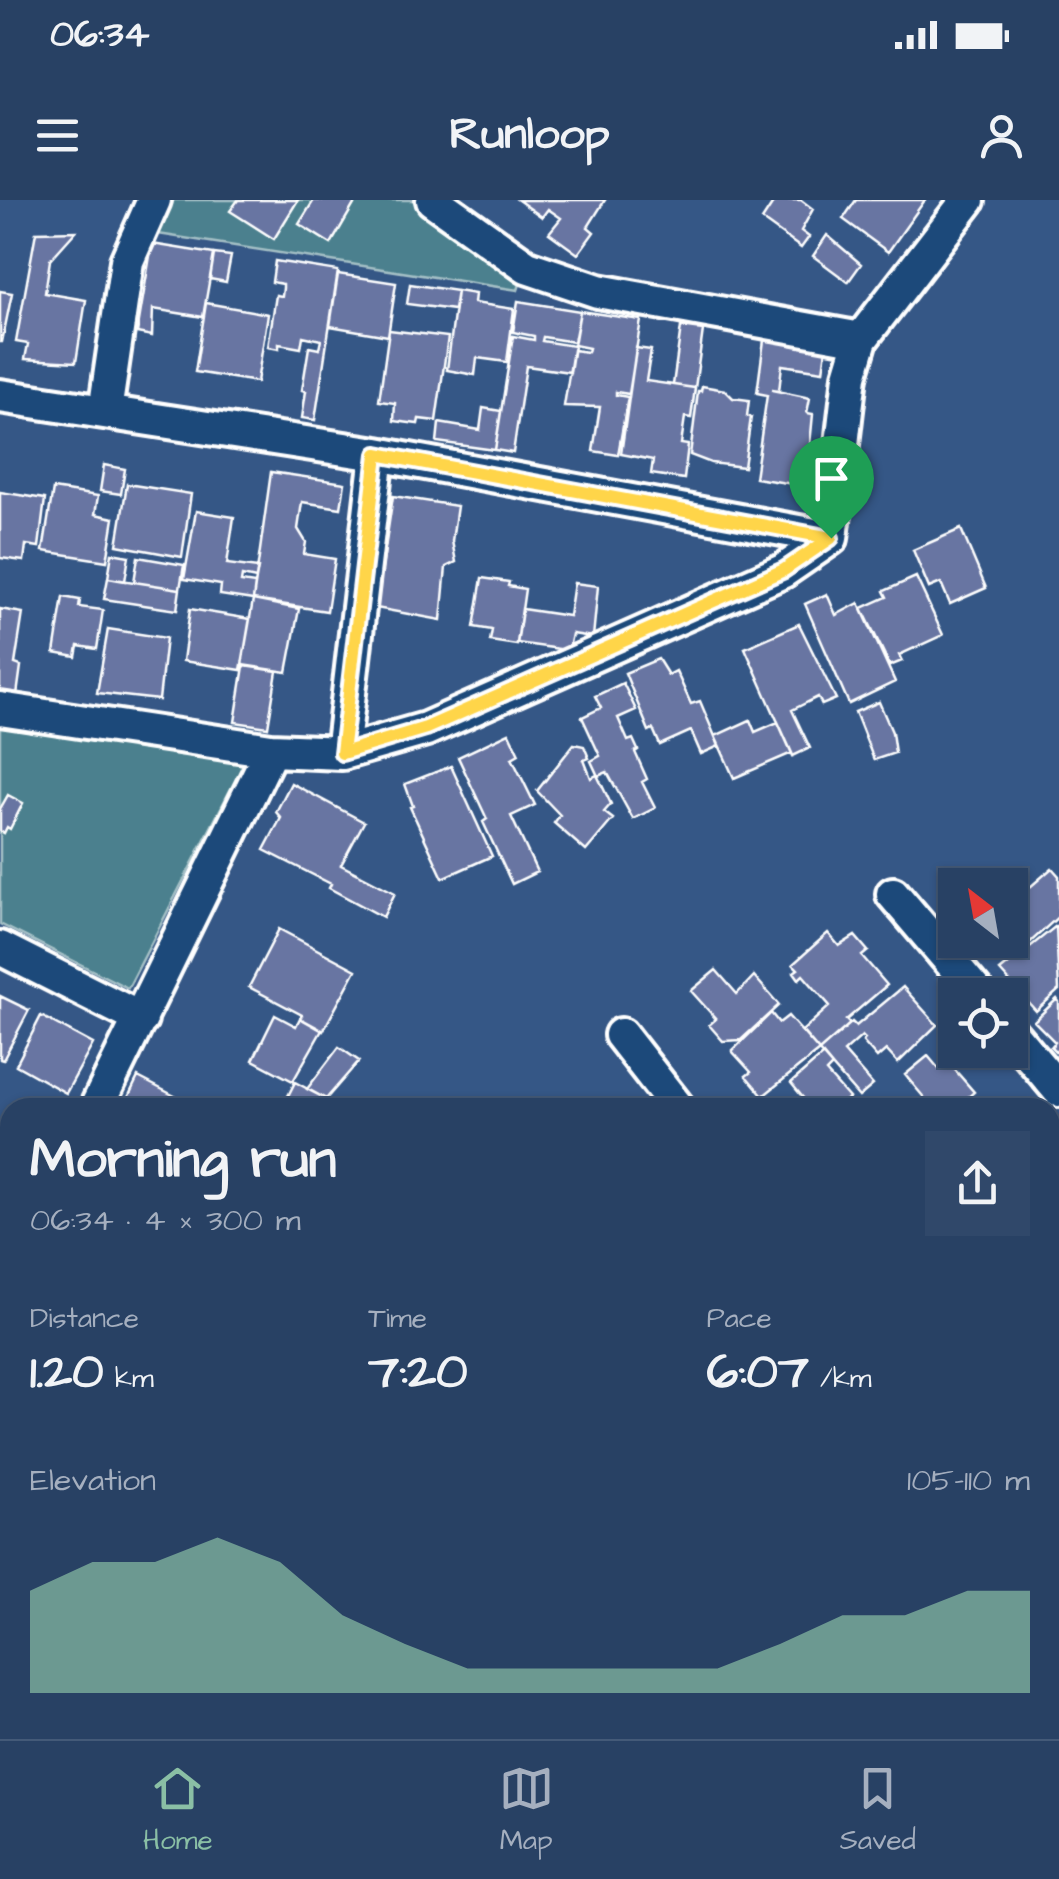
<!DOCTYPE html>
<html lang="en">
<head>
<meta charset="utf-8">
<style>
	body { margin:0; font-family:"Architects Daughter",sans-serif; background:#30486a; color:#f1f3f6; height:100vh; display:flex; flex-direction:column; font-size:38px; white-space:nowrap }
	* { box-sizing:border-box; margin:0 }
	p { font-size:32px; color:#a5afbf }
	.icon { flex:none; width:55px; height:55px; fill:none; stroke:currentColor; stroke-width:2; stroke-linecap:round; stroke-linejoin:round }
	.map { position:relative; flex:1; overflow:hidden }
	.details { position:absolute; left:0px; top:898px; width:1060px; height:642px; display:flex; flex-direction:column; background:#284164; border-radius:30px 30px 0 0; box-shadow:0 2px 8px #0004,0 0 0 2px #445a78 }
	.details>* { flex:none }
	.needle { width:65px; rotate:329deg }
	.controls { position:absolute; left:938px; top:668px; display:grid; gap:20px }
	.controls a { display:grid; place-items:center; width:90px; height:90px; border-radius:0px; background:#284164; box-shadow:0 2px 8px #0004,0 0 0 2px #445a78; font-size:50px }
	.pin { position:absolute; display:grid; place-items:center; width:85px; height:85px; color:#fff; margin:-102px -42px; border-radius:50% 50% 50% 0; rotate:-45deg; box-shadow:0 0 10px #0007 }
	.pin .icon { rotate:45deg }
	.round { display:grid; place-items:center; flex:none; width:105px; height:105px; border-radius:0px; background:#30486a }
	.headline { display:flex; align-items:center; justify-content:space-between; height:170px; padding:0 30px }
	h1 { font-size:55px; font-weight:700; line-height:75px }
	.metrics { display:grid; grid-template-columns:repeat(3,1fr); gap:15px; height:170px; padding:10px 30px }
	.metrics div { display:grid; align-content:center }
	.metrics b { font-size:50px; font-weight:700 }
	.metrics small { font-size:28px; font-weight:400 }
	.metrics p { font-size:28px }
	.chart { height:280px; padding:20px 30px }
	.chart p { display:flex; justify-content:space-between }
	.chart svg { width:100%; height:180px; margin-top:10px; fill:#8abfa5; opacity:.7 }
	.status { display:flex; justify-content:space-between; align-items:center; height:70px; padding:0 50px; background:#284164; direction:ltr }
	.status svg { height:28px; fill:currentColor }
	header { display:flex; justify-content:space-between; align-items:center; height:130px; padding:0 30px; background:#284164; font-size:45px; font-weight:700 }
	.menu { display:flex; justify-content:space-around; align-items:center; height:140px; border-top:2px solid #445a78; background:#284164; font-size:28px; color:#a5afbf }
	.menu a { display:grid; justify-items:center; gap:5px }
	.menu .active { color:#8abfa5 }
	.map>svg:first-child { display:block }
</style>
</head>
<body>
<div class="status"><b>06:34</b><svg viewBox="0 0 49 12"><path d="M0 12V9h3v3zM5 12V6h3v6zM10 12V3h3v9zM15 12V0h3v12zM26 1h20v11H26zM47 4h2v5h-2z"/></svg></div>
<header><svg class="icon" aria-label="menu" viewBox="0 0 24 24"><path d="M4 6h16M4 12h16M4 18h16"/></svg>Runloop<svg class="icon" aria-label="person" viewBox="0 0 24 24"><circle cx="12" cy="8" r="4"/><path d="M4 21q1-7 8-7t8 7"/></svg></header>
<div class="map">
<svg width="1059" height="1539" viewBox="0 0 1059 1539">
	<rect width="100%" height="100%" fill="#355786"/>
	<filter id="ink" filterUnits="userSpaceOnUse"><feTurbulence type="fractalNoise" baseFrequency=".01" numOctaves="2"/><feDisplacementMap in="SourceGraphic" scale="20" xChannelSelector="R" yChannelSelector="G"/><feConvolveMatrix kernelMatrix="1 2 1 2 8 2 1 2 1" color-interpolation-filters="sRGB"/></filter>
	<g filter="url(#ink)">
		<path fill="#4b808e" stroke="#a5c0c6" stroke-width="2.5" d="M 174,0 L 412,0 L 522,78 L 518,90 L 152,33 Z
			M 0,524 L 245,561 L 128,788 L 0,724 Z"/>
		<path fill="#6875a2" stroke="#fff" stroke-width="2.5" d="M 238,0 L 298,0 L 274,39 L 230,11 Z
			M 314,0 L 356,1 L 331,44 L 299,24 Z
			M 518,0 L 605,0 L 588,27 L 594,32 L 578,54 L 549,33 L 561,18 L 548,9 L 542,17 Z
			M 775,0 L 801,0 L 813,9 L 801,31 L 809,37 L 801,48 L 762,20 Z
			M 856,0 L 925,0 L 888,52 L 843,19 Z
			M 76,31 L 50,60 L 45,93 L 86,100 L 76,162 L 25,159 L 28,144 L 16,142 L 36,32 Z
			M 827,35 L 861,64 L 848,82 L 813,56 Z
			M 152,44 L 214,54 L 203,117 L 153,109 L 152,136 L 137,133 Z
			M 214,54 L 231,56 L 226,82 L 210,79 Z
			M 275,61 L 338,71 L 315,220 L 302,218 L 306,191 L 302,190 L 309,147 L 319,149 L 321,140 L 303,136 L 301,148 L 279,144 L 279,149 L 268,147 L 276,95 L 282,96 L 283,88 L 283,84 L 272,82 Z
			M 338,74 L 396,83 L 388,136 L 330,126 Z
			M 410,84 L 457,91 L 454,110 L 407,104 Z
			M 0,91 L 12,93 L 2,142 L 0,142 Z
			M 457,91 L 475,94 L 474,103 L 514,109 L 507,162 L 477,158 L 475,175 L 447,170 Z
			M 518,101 L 580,111 L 574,142 L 543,137 L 542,141 L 574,146 L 570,172 L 526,166 L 513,253 L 495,250 L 513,136 L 534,140 L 534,136 L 513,132 Z
			M 206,103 L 268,114 L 257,182 L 195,172 Z
			M 580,111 L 641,120 L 629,194 L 616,192 L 616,195 L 628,197 L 618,255 L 593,251 L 600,207 L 564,206 L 573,150 L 588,152 L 589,148 L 574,145 Z
			M 681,127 L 703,130 L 695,188 L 673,185 Z
			M 389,130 L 448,137 L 436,221 L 419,219 L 418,224 L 394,221 L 395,203 L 379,201 Z
			M 764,140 L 826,149 L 823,171 L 782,165 L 779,191 L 772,190 L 810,198 L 807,213 L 813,214 L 806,286 L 755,278 L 767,195 L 757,193 Z
			M 636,148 L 651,150 L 646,181 L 695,188 L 691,218 L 685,217 L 681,244 L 688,245 L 684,279 L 651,274 L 653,260 L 621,254 Z
			M 702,186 L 725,190 L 733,198 L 749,200 L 747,216 L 751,217 L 744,267 L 711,263 L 690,255 L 698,191 L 701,191 Z
			M 483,208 L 501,211 L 495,250 L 437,242 L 439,223 L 480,230 Z
			M 104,265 L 125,269 L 121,294 L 100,291 Z
			M 271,272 L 345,283 L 341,308 L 302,302 L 298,329 L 306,342 L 304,354 L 335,359 L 327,411 L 253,400 Z
			M 127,284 L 191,294 L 182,357 L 117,345 Z
			M 53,289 L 98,296 L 95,314 L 114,318 L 107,361 L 43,351 Z
			M 0,292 L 45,299 L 39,347 L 26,345 L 24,361 L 0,358 Z
			M 393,296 L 457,306 L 452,341 L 456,362 L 446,367 L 441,420 L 376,408 Z
			M 196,311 L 234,317 L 227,364 L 258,368 L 256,379 L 242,376 L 241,382 L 255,384 L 253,400 L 220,395 L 221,385 L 184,379 Z
			M 961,329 L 986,388 L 950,404 L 941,383 L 929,388 L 913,350 Z
			M 112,353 L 129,356 L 125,381 L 108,378 Z
			M 138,357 L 184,365 L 180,389 L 134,382 Z
			M 916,377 L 943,435 L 899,455 L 902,461 L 890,466 L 862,408 L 887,397 L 884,391 Z
			M 108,378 L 180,389 L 177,410 L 104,399 Z
			M 482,378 L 509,382 L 508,386 L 525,389 L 517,445 L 490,441 L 492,430 L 474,427 Z
			M 574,383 L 598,386 L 593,437 L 572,434 L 569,448 L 566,450 L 517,443 L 522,409 L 569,416 Z
			M 827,394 L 836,415 L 859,403 L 895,482 L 849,504 L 805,404 Z
			M 63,397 L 80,400 L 79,407 L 103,410 L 97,449 L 78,446 L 76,457 L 54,453 Z
			M 253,400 L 299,409 L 287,472 L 242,465 Z
			M 0,409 L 23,413 L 15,464 L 21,466 L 17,495 L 0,492 Z
			M 190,409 L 250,419 L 241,470 L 183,461 Z
			M 799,424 L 836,499 L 822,505 L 818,497 L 792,510 L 810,548 L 793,556 L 745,448 Z
			M 108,429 L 166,438 L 159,500 L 97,493 Z
			M 658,459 L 668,475 L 676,471 L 691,504 L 700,501 L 719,546 L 701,554 L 691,531 L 660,545 L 653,529 L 649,531 L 625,473 Z
			M 244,466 L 277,471 L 268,527 L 235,522 Z
			M 623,483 L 636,510 L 618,518 L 628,541 L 633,539 L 638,550 L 635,552 L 647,579 L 642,582 L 655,608 L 633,619 L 607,572 L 598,576 L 591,561 L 600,556 L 582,517 L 601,508 L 595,496 Z
			M 879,502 L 892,532 L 895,553 L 874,560 L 855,512 Z
			M 750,520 L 755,532 L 778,522 L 792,553 L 734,578 L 715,536 Z
			M 509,533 L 519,554 L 512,558 L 535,605 L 511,616 L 537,672 L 512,684 L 483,622 L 487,619 L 458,557 Z
			M 574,544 L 584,546 L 589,558 L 584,560 L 591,578 L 597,575 L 611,604 L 604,612 L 613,619 L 586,651 L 554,623 L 560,615 L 537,591 Z
			M 451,566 L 492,656 L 443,678 L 410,607 L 413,606 L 405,584 Z
			M 291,583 L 364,622 L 341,665 L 395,693 L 383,717 L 329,688 L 331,684 L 264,650 L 281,618 L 276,612 Z
			M 8,595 L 23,603 L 10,629 L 7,627 L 4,633 L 0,631 L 0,609 Z
			M 1052,668 L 1059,676 L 1059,716 L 1013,758 L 996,740 L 1010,740 L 1010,685 L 1003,685 L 1015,673 L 1029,688 Z
			M 1056,726 L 1059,790 L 1036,811 L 1000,771 Z
			M 279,729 L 356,770 L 323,831 L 300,818 L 302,815 L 249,787 Z
			M 828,733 L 839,746 L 855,736 L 868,751 L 862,756 L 887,785 L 846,820 L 850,824 L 819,851 L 802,831 L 830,806 L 803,775 L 799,779 L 794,772 L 798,769 L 793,764 Z
			M 716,770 L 737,794 L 754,776 L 779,805 L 741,840 L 723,841 L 709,825 L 716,819 L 691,791 Z
			M 903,787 L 937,825 L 898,863 L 886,850 L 877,858 L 863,842 L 865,839 L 862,836 L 844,852 L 873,885 L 859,897 L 819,851 L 852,822 L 856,826 Z
			M 0,796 L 29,810 L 3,860 L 0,859 Z
			M 1057,799 L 1059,802 L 1059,855 L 1051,847 L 1055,842 L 1034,821 Z
			M 771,813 L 779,823 L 788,816 L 819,851 L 763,896 L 746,876 L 751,872 L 732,851 Z
			M 275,815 L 296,826 L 300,818 L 322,830 L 293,881 L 253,860 Z
			M 41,816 L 93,844 L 66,893 L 16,865 Z
			M 339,847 L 359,861 L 326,899 L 307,889 Z
			M 823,855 L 832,866 L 826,872 L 849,898 L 837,908 L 807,908 L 809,905 L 791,883 Z
			M 928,856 L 939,869 L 948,862 L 974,892 L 956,908 L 933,908 L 905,875 Z
			M 138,877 L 198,908 L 123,908 Z
			M 295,882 L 326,899 L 320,908 L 282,908 Z
			M 10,928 L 10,988 L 6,996 L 0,993 L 0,932 L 6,935 Z
			M 1050,1067 L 1059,1077 L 1059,1120 L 1055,1124 L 1050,1118 Z
			M 1059,1207 L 1059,1285 L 1052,1292 L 1050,1215 Z
			M 590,1530 L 687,1530 L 680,1539 L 592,1539 L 587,1535 Z
			M 941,1530 L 974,1530 L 988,1539 L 935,1539 Z"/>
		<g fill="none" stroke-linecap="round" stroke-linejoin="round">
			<defs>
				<path id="minor" d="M 433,0 L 527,67 L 598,91 L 861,139 L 968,0
					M 0,196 L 377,254 L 831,338
					M 105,212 L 127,61 L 154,0
					M 0,509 L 271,550 L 342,553 L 426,529 L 783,371 L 831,338 L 850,176 L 861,139
					M 342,553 L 377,254
					M 893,694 L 979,795
					M 0,748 L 141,819
					M 1010,832 L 1059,890
					M 621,835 L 678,908
					M 96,908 L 271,550
					M 0,1073 L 10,1065
					M 1050,1325 L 1059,1334
					M 864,1530 L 873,1539"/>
			</defs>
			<use href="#minor" stroke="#fff" stroke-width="40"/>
			<use href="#minor" stroke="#1f4a7a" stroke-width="32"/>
		</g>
	</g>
	<g fill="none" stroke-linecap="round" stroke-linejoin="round" filter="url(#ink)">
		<defs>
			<path id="route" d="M 377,254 L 831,338 L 784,370 L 426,528 L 342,553 Z"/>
		</defs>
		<use href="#route" stroke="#fff" stroke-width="20"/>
		<use href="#route" stroke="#ffd54a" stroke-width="12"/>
	</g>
</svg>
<div class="controls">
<a><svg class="needle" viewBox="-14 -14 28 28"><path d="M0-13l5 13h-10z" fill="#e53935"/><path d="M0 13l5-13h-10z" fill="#a5afbf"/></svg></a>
<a><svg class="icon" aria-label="locate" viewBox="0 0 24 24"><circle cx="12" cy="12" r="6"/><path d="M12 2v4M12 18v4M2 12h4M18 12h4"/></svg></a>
</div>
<div class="pin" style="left:831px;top:338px;background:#1e9e55"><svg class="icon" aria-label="arrive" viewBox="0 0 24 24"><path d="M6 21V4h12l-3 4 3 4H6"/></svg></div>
<section class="details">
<div class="headline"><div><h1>Morning run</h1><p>06:34 · 4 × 300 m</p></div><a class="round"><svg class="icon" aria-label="share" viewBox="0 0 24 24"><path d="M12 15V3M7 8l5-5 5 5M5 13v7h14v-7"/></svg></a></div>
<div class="metrics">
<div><p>Distance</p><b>1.20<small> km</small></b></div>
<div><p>Time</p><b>7:20</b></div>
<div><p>Pace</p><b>6:07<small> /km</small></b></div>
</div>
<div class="chart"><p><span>Elevation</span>105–110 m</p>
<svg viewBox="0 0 160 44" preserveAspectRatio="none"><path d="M0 44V19L10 12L20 12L30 6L40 12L50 25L60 32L70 38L80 38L90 38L100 38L110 38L120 32L130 25L140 25L150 19L160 19V44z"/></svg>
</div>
</section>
</div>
<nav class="menu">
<a class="active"><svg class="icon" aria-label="home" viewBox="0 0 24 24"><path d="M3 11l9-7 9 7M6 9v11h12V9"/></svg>Home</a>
<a><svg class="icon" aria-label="map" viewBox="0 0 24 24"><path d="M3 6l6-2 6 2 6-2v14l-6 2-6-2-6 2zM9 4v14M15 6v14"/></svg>Map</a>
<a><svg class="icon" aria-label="saved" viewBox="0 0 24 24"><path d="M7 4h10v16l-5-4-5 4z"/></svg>Saved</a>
</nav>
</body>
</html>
